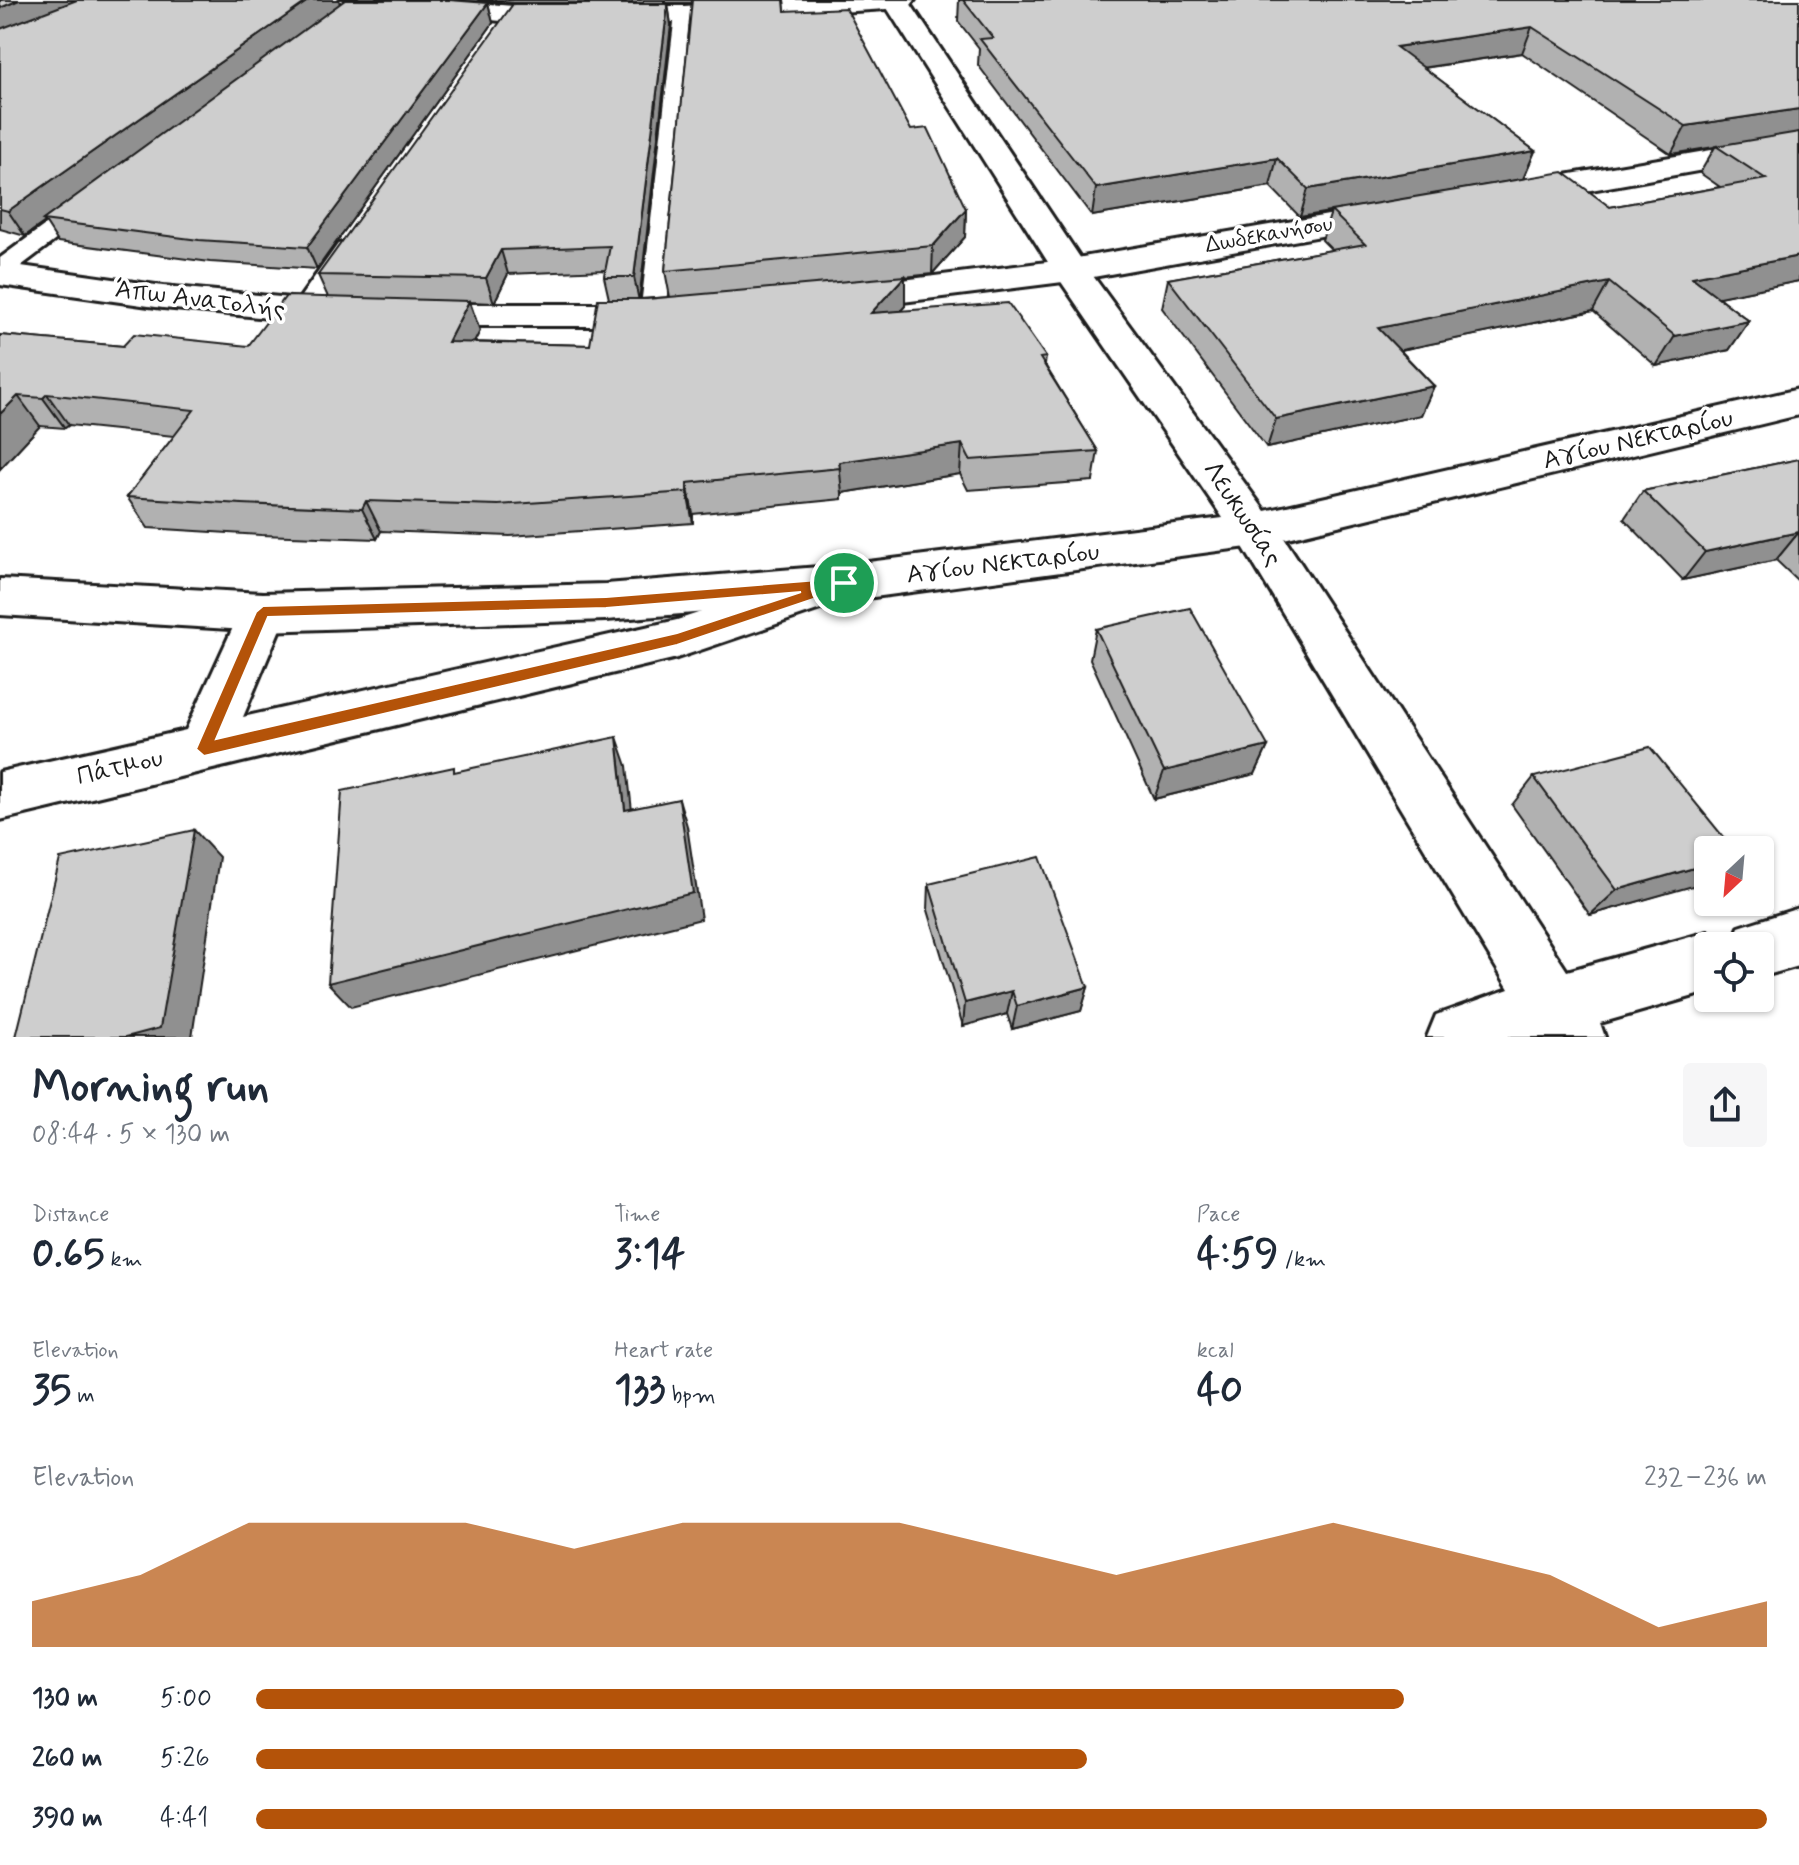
<!DOCTYPE html>
<html lang="en">
<head>
<meta charset="utf-8">
<style>
	body { margin:0; font-family:Mynerve,sans-serif; background:#f6f6f7; color:#1f2937; height:100vh; display:flex; flex-direction:column; font-size:30px; white-space:nowrap }
	* { box-sizing:border-box; margin:0 }
	p { font-size:26px; color:#747a83 }
	.icon { flex:none; width:44px; height:44px; fill:none; stroke:currentColor; stroke-width:2; stroke-linecap:round; stroke-linejoin:round }
	.map { position:relative; height:1037px; overflow:hidden }
	.drawer { display:flex; flex-direction:column; background:#fff; flex:1 }
	.drawer>* { flex:none }
	.needle { width:52px; rotate:206deg }
	.controls { position:absolute; left:1694px; top:836px; display:grid; gap:16px }
	.controls a { display:grid; place-items:center; width:80px; height:80px; border-radius:8px; background:#fff; box-shadow:0 2px 6px #0004; font-size:40px }
	.pin { position:absolute; display:grid; place-items:center; width:68px; height:68px; color:#fff; margin:-34px; border:4px solid #fff; border-radius:50%; box-shadow:0 2px 8px #0007 }
	.round { display:grid; place-items:center; flex:none; width:84px; height:84px; border-radius:8px; background:#f6f6f7 }
	.overview { display:flex; align-items:center; justify-content:space-between; height:136px; padding:0 32px }
	h1 { font-size:44px; font-weight:700; line-height:60px }
	.stats { display:grid; grid-template-columns:repeat(3,1fr); gap:12px; height:136px; padding:8px 32px }
	.stats div { display:grid; align-content:center }
	.stats b { font-size:40px; font-weight:700 }
	.stats small { font-size:22px; font-weight:400 }
	.stats p { font-size:22px }
	.chart { height:224px; padding:16px 32px }
	.chart p { display:flex; justify-content:space-between }
	.chart svg { width:100%; height:144px; margin-top:8px; fill:#b45309; opacity:.7 }
	ul { padding:0 32px; list-style:none; font-size:26px }
	li { display:grid; grid-template-columns:128px 96px 1fr; align-items:center; height:60px }
	li i { height:20px; border-radius:10px; background:#b45309 }
	.map>svg:first-child { display:block }
</style>
</head>
<body>
<div class="map">
<svg width="1799" height="1037" viewBox="0 0 1799 1037">
	<rect width="100%" height="100%" fill="#fff"/>
	<filter id="ink" filterUnits="userSpaceOnUse"><feTurbulence type="fractalNoise" baseFrequency=".0125" numOctaves="2"/><feDisplacementMap in="SourceGraphic" scale="16" xChannelSelector="R" yChannelSelector="G"/><feConvolveMatrix kernelMatrix="1 2 1 2 8 2 1 2 1" color-interpolation-filters="sRGB"/></filter>
	<g filter="url(#ink)">
		<g fill="none" stroke-linecap="round" stroke-linejoin="round">
			<defs>
				<path id="service" d="M 684,8 L 693,14 L 666,315 L 662,321 L 644,321 L 640,315 L 675,14 Z
					M 86,199 L 94,201 L 98,206 L 94,211 L 9,275 L 0,278 L 0,258 L 78,201 Z
					M 347,242 L 356,244 L 359,249 L 312,318 L 294,318 L 290,312 L 294,306 L 338,244 Z"/>
				<path id="minor" d="M 340,0 L 441,0 L 513,6 L 684,6 L 783,0 L 915,0 L 911,5 L 902,8 L 684,22 L 513,22 L 353,8 L 344,5 Z
					M 1799,135 L 1799,153 L 1518,203 L 1507,200 L 1502,193 L 1507,186 L 1518,183 Z
					M 1387,205 L 1399,208 L 1404,215 L 1399,222 L 1071,281 L 846,309 L 833,306 L 828,298 L 833,290 L 846,287 L 1071,259 Z
					M 0,263 L 163,286 L 334,302 L 347,305 L 352,313 L 347,321 L 334,324 L 163,308 L 0,285 Z
					M 415,304 L 654,304 L 667,307 L 672,315 L 667,323 L 654,326 L 415,326 L 402,323 L 397,315 L 402,307 Z
					M 1255,514 L 1271,518 L 1567,971 L 1708,932 L 1729,941 L 1731,946 L 1739,927 L 1799,908 L 1799,966 L 1760,977 L 1760,946 L 1708,946 L 1708,992 L 1600,1023 L 1605,1037 L 1427,1037 L 1436,1015 L 1509,989 L 1233,530 L 1239,518 Z
					M 831,569 L 847,574 L 854,587 L 847,600 L 677,658 L 0,820 L 0,772 L 186,730 L 246,599 L 263,593 L 280,599 L 287,612 L 243,717 L 677,620 Z"/>
				<path id="tertiary" d="M 882,0 L 908,0 L 1085,265 L 1265,511 L 1799,389 L 1799,415 L 1255,546 L 844,601 L 606,620 L 263,631 L 0,615 L 0,579 L 263,593 L 606,584 L 844,565 L 1223,518 L 1053,270 Z"/>
			</defs>
			<use href="#service" stroke="#1c1c1c" stroke-width="6"/>
			<use href="#minor" stroke="#1c1c1c" stroke-width="6"/>
			<use href="#tertiary" stroke="#1c1c1c" stroke-width="6"/>
			<use href="#service" fill="#fff" fill-rule="evenodd"/>
			<use href="#minor" fill="#fff" fill-rule="evenodd"/>
			<use href="#tertiary" fill="#fff" fill-rule="evenodd"/>
		</g>
		<path fill="#b1b1b1" stroke="#1c1c1c" stroke-width="2" fill-rule="evenodd" d="M 0,0 L 340,4 L 488,3 L 493,23 L 317,269 L 210,262 L 58,242 L 45,222 L 25,236 L 0,229 Z
			M 477,0 L 784,0 L 785,11 L 911,130 L 966,209 L 965,237 L 932,274 L 905,277 L 905,306 L 900,311 L 1046,357 L 1045,365 L 1098,451 L 1093,481 L 968,490 L 960,474 L 842,493 L 842,499 L 693,514 L 693,523 L 510,536 L 381,531 L 377,539 L 261,535 L 148,528 L 127,497 L 174,436 L 69,425 L 65,428 L 40,426 L 0,469 L 0,335 L 123,346 L 248,346 L 328,297 L 318,275 L 668,4 L 671,25 L 639,299 L 670,297 L 665,271 L 692,3 L 513,3 ZM 605,270 L 604,277 L 609,299 L 590,345 L 474,342 L 480,331 L 470,302 L 494,303 L 508,274 Z
			M 959,0 L 1799,0 L 1799,281 L 1718,297 L 1749,321 L 1729,350 L 1656,366 L 1593,311 L 1400,350 L 1434,386 L 1421,415 L 1267,448 L 1162,308 L 1168,279 L 1332,250 L 1322,240 L 1331,212 L 1300,217 L 1270,186 L 1092,216 L 978,65 L 979,48 L 958,21 ZM 1522,53 L 1671,154 L 1715,147 L 1700,173 L 1720,187 L 1610,207 L 1523,179 L 1535,151 L 1424,68 Z
			M 1799,459 L 1799,582 L 1776,560 L 1683,580 L 1624,519 L 1643,491 Z
			M 1096,629 L 1268,746 L 1255,774 L 1154,799 L 1090,659 Z
			M 1534,777 L 1708,850 L 1708,881 L 1590,915 L 1512,805 Z
			M 929,884 L 1088,987 L 1081,1011 L 1012,1029 L 1007,1014 L 963,1026 L 928,910 Z"/>
		<path fill="#909090" stroke="#1c1c1c" stroke-width="2" d="M 19,0 L 87,0 L 0,36 L 0,8 Z
			M 309,0 L 339,0 L 340,5 L 43,220 L 45,222 L 25,236 L 8,211 Z
			M 488,3 L 493,23 L 317,269 L 307,247 Z
			M 668,4 L 671,25 L 639,301 L 634,277 Z
			M 1532,27 L 1522,53 L 1387,73 L 1396,47 Z
			M 1799,109 L 1799,133 L 1671,154 L 1686,126 Z
			M 1535,151 L 1523,179 L 1300,217 L 1308,189 Z
			M 1277,158 L 1270,186 L 1092,216 L 1096,188 Z
			M 966,209 L 965,237 L 932,274 L 933,246 Z
			M 501,250 L 508,274 L 494,303 L 486,278 Z
			M 1799,256 L 1799,281 L 1674,306 L 1692,277 Z
			M 905,276 L 905,306 L 872,343 L 871,313 Z
			M 1609,282 L 1593,311 L 1367,357 L 1378,328 Z
			M 469,301 L 480,331 L 459,372 L 448,342 Z
			M 1749,321 L 1729,350 L 1656,366 L 1675,336 Z
			M 1434,386 L 1421,415 L 1267,448 L 1276,419 Z
			M 47,394 L 69,425 L 65,428 L 43,398 Z
			M 18,396 L 40,426 L 0,469 L 0,414 Z
			M 962,444 L 960,474 L 842,493 L 839,462 Z
			M 687,483 L 693,514 L 693,523 L 687,492 Z
			M 366,501 L 381,531 L 377,539 L 362,509 Z
			M 1799,532 L 1776,560 L 1683,580 L 1705,552 Z
			M 617,737 L 627,766 L 635,838 L 625,810 Z
			M 1268,746 L 1255,774 L 1154,799 L 1164,771 Z
			M 679,799 L 687,826 L 701,919 L 351,1007 L 328,983 Z
			M 194,830 L 219,857 L 192,1037 L 126,1037 Z
			M 1708,864 L 1707,882 L 1590,915 L 1617,890 Z
			M 1088,987 L 1081,1011 L 1012,1029 L 1017,1006 Z
			M 1012,991 L 1007,1014 L 963,1026 L 965,1003 Z"/>
		<path fill="#cecece" stroke="#1c1c1c" stroke-width="2" d="M 0,0 L 19,0 L 0,8 Z
			M 77,0 L 309,0 L 8,211 L 0,209 L 0,29 Z
			M 345,0 L 449,0 L 488,3 L 307,247 L 199,240 L 43,220 Z
			M 692,0 L 784,0 L 785,11 L 846,8 L 911,130 L 928,128 L 966,209 L 933,246 L 665,271 Z
			M 963,0 L 1799,0 L 1799,109 L 1686,126 L 1532,27 L 1396,47 L 1535,151 L 1308,189 L 1277,158 L 1096,188 L 980,39 L 993,38 Z
			M 513,4 L 668,4 L 634,277 L 604,277 L 610,246 L 501,250 L 486,278 L 318,275 Z
			M 1799,132 L 1799,256 L 1692,277 L 1749,321 L 1675,336 L 1609,282 L 1378,328 L 1434,386 L 1276,419 L 1168,279 L 1365,244 L 1331,211 L 1563,172 L 1610,207 L 1766,179 L 1716,146 Z
			M 905,276 L 871,313 L 1008,303 L 1046,357 L 1040,358 L 1098,451 L 970,460 L 962,444 L 839,462 L 840,468 L 687,483 L 687,492 L 498,505 L 366,501 L 362,509 L 242,504 L 127,497 L 194,410 L 47,394 L 43,398 L 18,396 L 0,414 L 0,335 L 123,346 L 134,334 L 248,346 L 286,296 L 469,301 L 448,342 L 590,345 L 598,299 L 647,299 Z
			M 1799,459 L 1799,532 L 1705,552 L 1643,491 Z
			M 1190,608 L 1268,746 L 1164,771 L 1096,629 Z
			M 617,737 L 625,810 L 679,799 L 693,893 L 328,983 L 342,791 L 454,767 L 454,772 Z
			M 1650,747 L 1734,850 L 1708,850 L 1708,864 L 1617,890 L 1534,777 Z
			M 194,830 L 160,1028 L 126,1037 L 16,1037 L 60,859 Z
			M 1040,857 L 1088,987 L 1017,1006 L 1012,991 L 965,1003 L 929,884 Z"/>
	</g>
	<path fill="#b45309" stroke="#fff" stroke-width="2" fill-rule="evenodd" d="M 844,578 L 849,580 L 849,587 L 677,645 L 204,756 L 196,749 L 256,612 L 263,606 L 606,597 ZM 801,592 L 677,633 L 216,739 L 268,617 L 606,608 Z"/>
	<g text-anchor="middle" dominant-baseline="central" stroke-width="7" stroke-linejoin="round" paint-order="stroke">
		<g font-size="22" fill="#1c1c1c" stroke="#fff">
			<text transform="translate(1269 235) rotate(-10)">Δωδεκανήσου</text>
		</g>
		<g font-size="26" fill="#1c1c1c" stroke="#fff">
			<text transform="translate(200 300) rotate(7)">Άπω Ανατολής</text>
			<text transform="translate(1638 440) rotate(-13)">Αγίου Νεκταρίου</text>
			<text transform="translate(1242 514) rotate(56)">Λευκωσίας</text>
			<text transform="translate(1003 564) rotate(-7)">Αγίου Νεκταρίου</text>
			<text transform="translate(120 768) rotate(-13)">Πάτμου</text>
		</g>
	</g>
</svg>
<div class="controls">
<a><svg class="needle" viewBox="-14 -14 28 28"><path d="M0-13l5 13h-10z" fill="#e53935"/><path d="M0 13l5-13h-10z" fill="#747a83"/></svg></a>
<a><svg class="icon" aria-label="locate" viewBox="0 0 24 24"><circle cx="12" cy="12" r="6"/><path d="M12 2v4M12 18v4M2 12h4M18 12h4"/></svg></a>
</div>
<div class="pin" style="left:844px;top:583px;background:#1e9e55"><svg class="icon" aria-label="arrive" viewBox="0 0 24 24"><path d="M6 21V4h12l-3 4 3 4H6"/></svg></div>
</div>
<section class="drawer">
<div class="overview"><div><h1>Morning run</h1><p>08:44 · 5 × 130 m</p></div><a class="round"><svg class="icon" aria-label="share" viewBox="0 0 24 24"><path d="M12 15V3M7 8l5-5 5 5M5 13v7h14v-7"/></svg></a></div>
<div class="stats">
<div><p>Distance</p><b>0.65<small> km</small></b></div>
<div><p>Time</p><b>3:14</b></div>
<div><p>Pace</p><b>4:59<small> /km</small></b></div>
</div>
<div class="stats">
<div><p>Elevation</p><b>35<small> m</small></b></div>
<div><p>Heart rate</p><b>133<small> bpm</small></b></div>
<div><p>kcal</p><b>40</b></div>
</div>
<div class="chart"><p><span>Elevation</span>232–236 m</p>
<svg viewBox="0 0 160 44" preserveAspectRatio="none"><path d="M0 44V30L10 22L20 6L30 6L40 6L50 14L60 6L70 6L80 6L90 14L100 22L110 14L120 6L130 14L140 22L150 38L160 30V44z"/></svg>
</div>
<ul>
<li><b>130 m</b>5:00<i style="width:76%"></i></li>
<li><b>260 m</b>5:26<i style="width:55%"></i></li>
<li><b>390 m</b>4:41<i style="width:100%"></i></li>
</ul>
</section>
</body>
</html>
